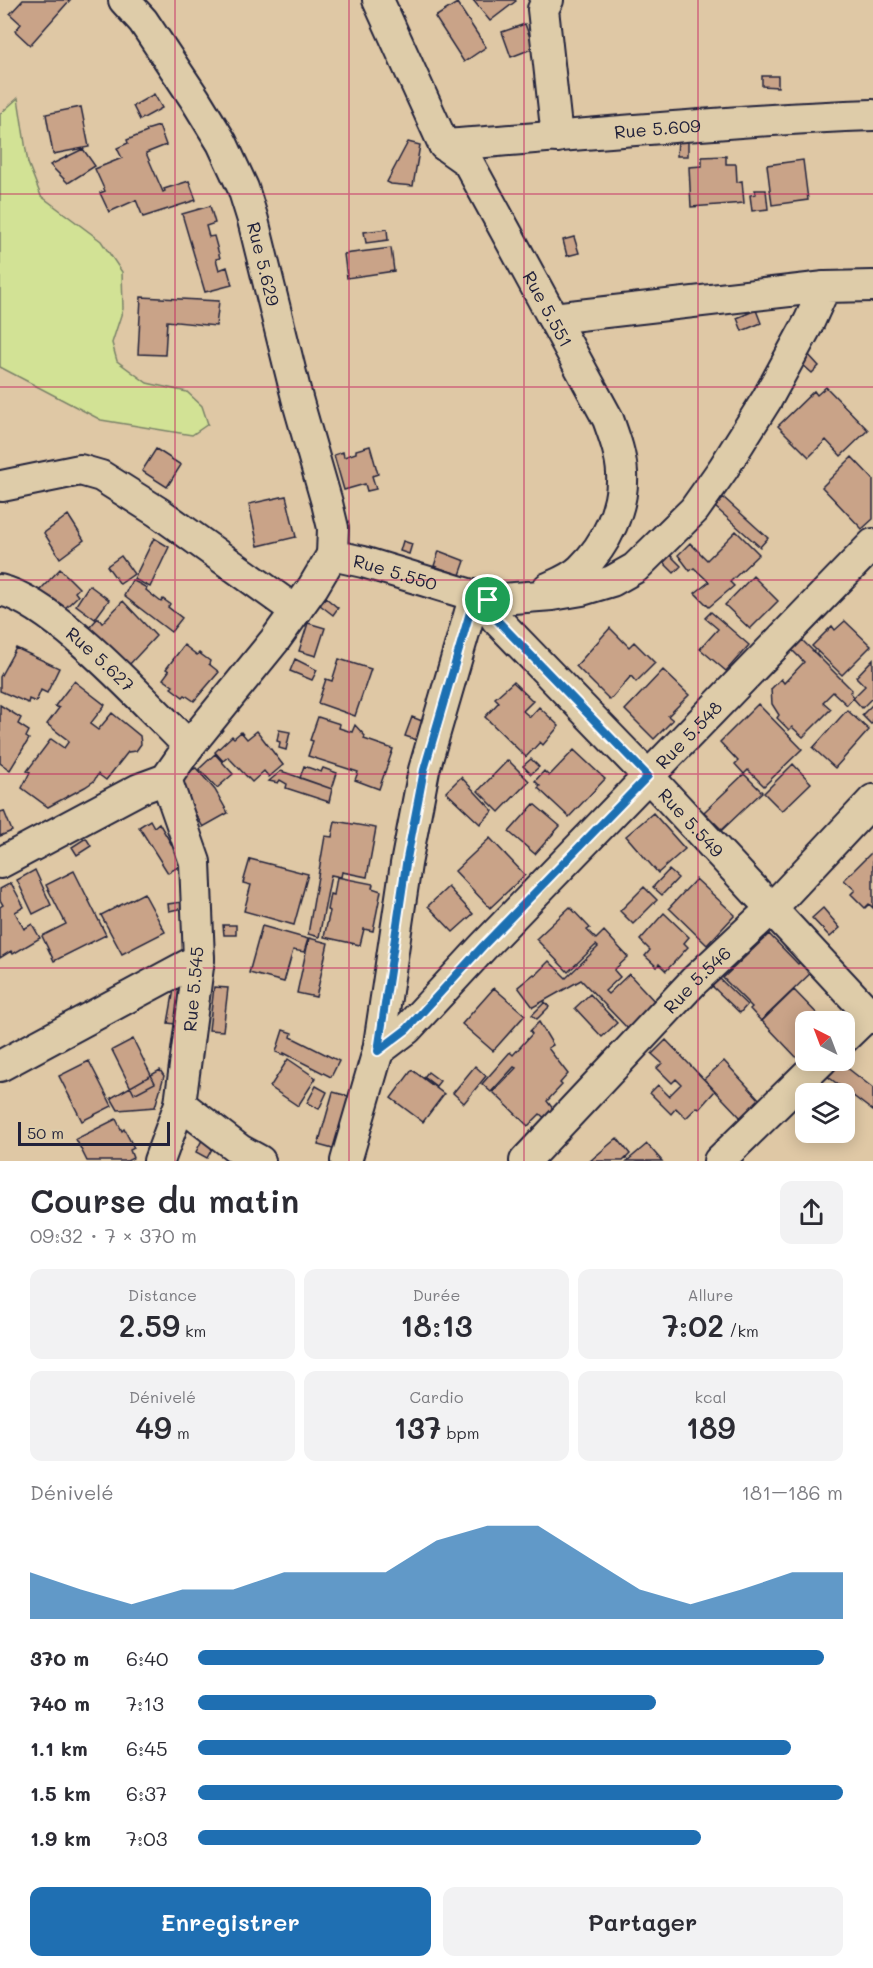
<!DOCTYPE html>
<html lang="fr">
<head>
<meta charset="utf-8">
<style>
	body { margin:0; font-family:Mali,sans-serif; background:#f2f2f3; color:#2b2b33; height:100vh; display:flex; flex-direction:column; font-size:22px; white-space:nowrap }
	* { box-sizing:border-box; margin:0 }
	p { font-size:20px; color:#7c7c81 }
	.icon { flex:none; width:33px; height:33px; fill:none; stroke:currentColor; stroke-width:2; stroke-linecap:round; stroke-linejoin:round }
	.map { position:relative; height:1161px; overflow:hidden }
	.panel { display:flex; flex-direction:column; background:#fff; flex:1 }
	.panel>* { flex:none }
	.needle { width:39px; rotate:318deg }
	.buttons { position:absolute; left:795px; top:1011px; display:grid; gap:12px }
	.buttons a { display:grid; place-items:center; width:60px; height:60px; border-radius:12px; background:#fff; box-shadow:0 3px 15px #0003; font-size:30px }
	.scale { position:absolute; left:18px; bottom:15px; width:152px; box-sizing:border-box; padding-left:6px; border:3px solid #22223b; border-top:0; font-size:16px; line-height:21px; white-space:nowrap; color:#22223b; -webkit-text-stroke:4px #decca9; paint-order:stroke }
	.pin { position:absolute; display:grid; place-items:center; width:51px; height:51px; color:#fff; margin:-26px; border:3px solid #fff; border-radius:50%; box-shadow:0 2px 6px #0007 }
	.round { display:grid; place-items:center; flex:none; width:63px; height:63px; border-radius:12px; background:#f2f2f3 }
	.overview { display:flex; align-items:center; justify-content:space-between; height:102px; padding:0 30px }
	h1 { font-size:33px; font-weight:600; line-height:45px }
	.stats { display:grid; grid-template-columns:repeat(3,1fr); gap:9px; height:102px; padding:6px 30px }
	.stats div { display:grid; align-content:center; border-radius:12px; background:#f2f2f3; text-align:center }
	.stats b { font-size:30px; font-weight:600 }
	.stats small { font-size:16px; font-weight:400 }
	.stats p { font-size:16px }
	.chart { height:168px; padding:12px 30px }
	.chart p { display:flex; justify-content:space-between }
	.chart svg { width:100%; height:108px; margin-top:6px; fill:#1f6fb2; opacity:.7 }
	.button { display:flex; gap:12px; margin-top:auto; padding:12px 30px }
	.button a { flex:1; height:69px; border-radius:12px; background:#1f6fb2; color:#fff; font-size:24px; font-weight:600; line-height:69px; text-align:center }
	.button a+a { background:#f2f2f3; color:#2b2b33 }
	ul { padding:0 30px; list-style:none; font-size:20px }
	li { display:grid; grid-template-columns:96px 72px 1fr; align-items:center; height:45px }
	li i { height:15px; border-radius:8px; background:#1f6fb2 }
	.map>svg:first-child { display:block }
</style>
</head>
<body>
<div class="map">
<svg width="873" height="1161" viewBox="0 0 873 1161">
	<rect width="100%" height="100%" fill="#dfc8a5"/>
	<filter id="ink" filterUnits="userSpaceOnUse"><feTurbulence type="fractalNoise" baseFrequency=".0167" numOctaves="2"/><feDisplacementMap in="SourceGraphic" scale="12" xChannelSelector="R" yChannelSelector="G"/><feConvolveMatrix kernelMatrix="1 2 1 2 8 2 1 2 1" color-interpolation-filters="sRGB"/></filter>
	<g filter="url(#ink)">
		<path fill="#d2e295" stroke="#7a8268" stroke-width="1.5" d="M 18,98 L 28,163 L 41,196 L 101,241 L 122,272 L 123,309 L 112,343 L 117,361 L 147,383 L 187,392 L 202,406 L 208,424 L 192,435 L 101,420 L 0,367 L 0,114 Z"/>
		<path fill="#c9a388" stroke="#22223b" stroke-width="1.5" d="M 23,0 L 70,0 L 30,45 L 15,31 L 21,24 L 10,14 Z
			M 473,0 L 515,0 L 516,1 L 490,21 Z
			M 457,3 L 486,47 L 464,62 L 435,17 Z
			M 525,24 L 534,48 L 511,57 L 502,32 Z
			M 762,76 L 778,76 L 778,87 L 762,86 Z
			M 154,94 L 162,108 L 140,120 L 133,106 Z
			M 81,107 L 89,147 L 53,154 L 46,114 Z
			M 159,126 L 166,145 L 146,153 L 163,192 L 165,191 L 164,189 L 189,181 L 196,200 L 143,217 L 136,200 L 109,212 L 100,193 L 105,191 L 95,169 L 122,158 L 117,148 L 128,143 L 127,140 L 147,132 L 146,130 Z
			M 678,140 L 688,140 L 688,156 L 677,156 Z
			M 408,142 L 420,145 L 413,186 L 391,184 L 387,182 Z
			M 83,149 L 95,166 L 68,183 L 50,165 Z
			M 726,156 L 726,164 L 736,164 L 737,182 L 742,181 L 744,203 L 691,207 L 689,167 L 702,166 L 702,157 Z
			M 803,160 L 808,200 L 772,205 L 767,165 Z
			M 755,190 L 766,190 L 768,209 L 752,211 L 750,195 L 756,194 Z
			M 210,206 L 215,223 L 206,226 L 209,237 L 214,236 L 220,258 L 216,259 L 219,270 L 227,267 L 232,285 L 205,292 L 182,214 Z
			M 387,229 L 388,240 L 366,243 L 364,232 Z
			M 574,237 L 579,253 L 567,256 L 563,240 Z
			M 391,248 L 394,271 L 347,278 L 344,254 Z
			M 141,297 L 219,301 L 216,326 L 167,321 L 165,355 L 138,354 Z
			M 756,310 L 761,323 L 742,331 L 737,318 Z
			M 808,354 L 819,366 L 812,373 L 802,364 Z
			M 826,387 L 868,430 L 841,456 L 826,440 L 809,457 L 778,426 L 814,391 L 817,395 Z
			M 370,446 L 378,474 L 372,476 L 376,489 L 367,491 L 365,484 L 344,490 L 334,455 L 343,452 L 344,457 L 356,453 L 356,450 Z
			M 156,449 L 181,465 L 167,487 L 142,471 Z
			M 852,457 L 873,479 L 873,519 L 862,529 L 822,487 Z
			M 286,496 L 296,537 L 258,546 L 249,504 Z
			M 724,498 L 768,538 L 760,547 L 715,507 Z
			M 68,515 L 84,540 L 60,558 L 44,533 Z
			M 736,531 L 759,554 L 730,582 L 734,586 L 709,607 L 695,593 L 709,582 L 694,568 L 690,571 L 678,555 L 690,543 L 707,560 Z
			M 154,538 L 169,547 L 150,587 L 134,579 Z
			M 403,541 L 412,544 L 409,554 L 400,551 Z
			M 439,551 L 465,561 L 460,575 L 434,566 Z
			M 668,553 L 681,566 L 674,573 L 661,560 Z
			M 121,556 L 134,574 L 120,584 L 107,566 Z
			M 60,569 L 79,588 L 75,592 L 78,596 L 63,610 L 40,590 Z
			M 753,576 L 778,601 L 750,629 L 725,605 Z
			M 132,580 L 147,588 L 146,590 L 161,602 L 163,599 L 170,604 L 168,607 L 182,618 L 171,632 L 124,596 Z
			M 89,585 L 109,600 L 95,619 L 76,605 Z
			M 326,598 L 338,608 L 333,615 L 320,605 Z
			M 123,601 L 156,636 L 128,666 L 89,628 L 98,618 L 102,623 Z
			M 711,612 L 749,645 L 726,671 L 700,649 L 718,629 L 705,618 Z
			M 845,621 L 871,646 L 842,675 L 812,646 L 832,626 L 835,630 Z
			M 308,623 L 325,628 L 316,656 L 299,651 Z
			M 610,628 L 629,647 L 634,642 L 655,663 L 636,682 L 631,676 L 610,700 L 576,666 Z
			M 802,640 L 852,690 L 850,692 L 854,697 L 865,686 L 856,677 L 873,659 L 873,697 L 862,708 L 853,698 L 847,705 L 833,692 L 823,702 L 831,709 L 803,737 L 792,727 L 789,730 L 777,718 L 779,715 L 772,704 L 771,689 L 781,679 L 784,683 L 804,662 L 792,650 Z
			M 184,645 L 197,655 L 199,653 L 210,661 L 209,664 L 219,672 L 194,701 L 185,695 L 183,697 L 171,688 L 173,686 L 163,679 L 169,671 L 166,669 Z
			M 16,648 L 59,668 L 47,693 L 41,690 L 36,702 L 29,699 L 28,703 L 0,691 L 0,677 Z
			M 295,659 L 317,670 L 312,680 L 290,671 Z
			M 339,659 L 371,669 L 355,716 L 318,703 L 326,679 L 332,681 Z
			M 663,670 L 689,695 L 668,716 L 673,720 L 654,739 L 625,710 Z
			M 74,681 L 105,705 L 90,724 L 98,730 L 112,713 L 140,736 L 141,744 L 136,751 L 128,752 L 106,780 L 98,774 L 94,781 L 85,787 L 48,807 L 22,788 L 30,772 L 27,771 L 51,739 L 64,748 L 69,741 L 47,724 L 59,708 L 55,706 Z
			M 513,682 L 533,701 L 523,711 L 530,717 L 539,707 L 559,726 L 543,745 L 540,742 L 526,757 L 485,717 L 499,702 L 495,698 Z
			M 758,704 L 802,749 L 764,786 L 748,770 L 744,774 L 735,764 L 738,761 L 720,742 Z
			M 873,704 L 873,723 L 871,724 L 862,715 Z
			M 0,705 L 21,718 L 18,724 L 29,731 L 26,737 L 29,739 L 10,770 L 0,763 Z
			M 847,710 L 869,730 L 835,768 L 813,748 Z
			M 318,717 L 340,724 L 339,728 L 352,732 L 355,725 L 365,736 L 364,739 L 393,749 L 379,789 L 355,780 L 358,772 L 308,756 L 313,741 L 310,740 Z
			M 412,717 L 427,723 L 420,741 L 405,736 Z
			M 279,730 L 290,732 L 286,750 L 279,748 L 280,742 L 277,741 Z
			M 257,731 L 283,765 L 269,777 L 264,771 L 252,782 L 228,757 L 223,761 L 215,752 L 232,736 L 234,738 L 241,732 L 247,739 Z
			M 574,750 L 605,779 L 569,817 L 538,788 L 540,786 L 535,781 L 544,771 L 549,776 Z
			M 215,754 L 233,774 L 217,788 L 199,769 Z
			M 531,759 L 539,767 L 531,774 L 523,766 Z
			M 508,760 L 529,781 L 499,812 L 478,791 Z
			M 793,764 L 811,783 L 782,811 L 764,793 Z
			M 304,766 L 321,772 L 323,768 L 337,773 L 332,789 L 300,778 Z
			M 196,768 L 215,790 L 228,813 L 203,827 L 188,801 L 182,783 L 187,772 Z
			M 281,771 L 332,789 L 329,802 L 286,788 L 287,784 L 280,780 L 278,783 L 269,781 Z
			M 744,774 L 762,792 L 722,830 L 704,812 Z
			M 461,777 L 493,811 L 480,824 L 446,792 Z
			M 534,804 L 560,826 L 535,854 L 509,832 Z
			M 4,811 L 12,831 L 0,836 L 0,812 Z
			M 653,813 L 685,849 L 658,873 L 626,836 Z
			M 150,820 L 154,827 L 159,823 L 183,864 L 168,873 L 139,827 Z
			M 335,821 L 376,828 L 367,877 L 342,872 L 341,877 L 331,875 L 319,937 L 308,934 L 325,836 L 332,837 Z
			M 86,838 L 91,846 L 77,855 L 72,847 Z
			M 490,838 L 525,875 L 490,908 L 455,871 Z
			M 873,851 L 873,908 L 869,904 L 865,908 L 851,894 L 855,890 L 844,880 Z
			M 250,859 L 308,874 L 294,925 L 244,911 L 251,885 L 243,883 Z
			M 35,870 L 51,905 L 33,914 L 17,880 Z
			M 669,870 L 678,878 L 662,895 L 653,887 Z
			M 74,871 L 106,935 L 54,961 L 42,936 L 66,924 L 46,885 Z
			M 337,877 L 373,884 L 372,888 L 381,891 L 373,931 L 364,929 L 360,945 L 324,937 L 330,911 L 327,910 L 330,894 L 334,895 Z
			M 696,879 L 735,915 L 707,945 L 669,908 Z
			M 11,883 L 24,907 L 15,912 L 24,929 L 32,924 L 40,938 L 13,954 L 11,951 L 0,958 L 0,907 L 3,905 L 0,900 L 0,889 Z
			M 448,887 L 473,914 L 453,932 L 428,906 Z
			M 644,887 L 657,900 L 633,924 L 620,911 Z
			M 144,893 L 165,932 L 122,954 L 101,915 Z
			M 182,902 L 183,908 L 169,911 L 168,904 Z
			M 570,907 L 590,928 L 587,930 L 596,939 L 604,931 L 628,957 L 614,970 L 620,977 L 605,991 L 608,994 L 629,974 L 658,1005 L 630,1031 L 581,980 L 533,1007 L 518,987 L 534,974 L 535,975 L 549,961 L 566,978 L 598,947 L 596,945 L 568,972 L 536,939 Z
			M 823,908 L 840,928 L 830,937 L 812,918 Z
			M 664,913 L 689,937 L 684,943 L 688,947 L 666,971 L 659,964 L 657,967 L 645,956 L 650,950 L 640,940 Z
			M 223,925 L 236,925 L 236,935 L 224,935 Z
			M 262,926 L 308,939 L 304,952 L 293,950 L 284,982 L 249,973 Z
			M 769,934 L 798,964 L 806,956 L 817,967 L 761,1021 L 750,1009 L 752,1007 L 723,978 Z
			M 309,938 L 328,943 L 316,997 L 297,993 Z
			M 720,979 L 747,1005 L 740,1013 L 712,986 Z
			M 214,987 L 228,988 L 223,1031 L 209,1030 Z
			M 494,988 L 525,1015 L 493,1051 L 462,1024 Z
			M 174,989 L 189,992 L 183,1025 L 168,1023 Z
			M 794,990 L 825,1022 L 806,1022 L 806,1051 L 798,1059 L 762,1021 Z
			M 590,994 L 617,1023 L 602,1037 L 575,1008 Z
			M 545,1002 L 549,1007 L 537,1019 L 532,1015 Z
			M 539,1022 L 553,1045 L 548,1048 L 568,1074 L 560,1083 L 562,1085 L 547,1101 L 557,1114 L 550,1123 L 540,1114 L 528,1126 L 493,1092 L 516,1068 L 514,1067 L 491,1092 L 482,1084 L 510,1052 L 513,1055 L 532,1034 L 530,1031 Z
			M 283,1030 L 292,1033 L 291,1037 L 339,1061 L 331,1077 L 284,1053 L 284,1055 L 276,1052 Z
			M 133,1039 L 155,1083 L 134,1094 L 112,1050 Z
			M 666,1040 L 715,1091 L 699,1109 L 697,1107 L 686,1118 L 676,1108 L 671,1114 L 650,1093 L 658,1085 L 669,1096 L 681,1084 L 676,1079 L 672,1083 L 657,1068 L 662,1063 L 652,1054 Z
			M 288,1059 L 316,1078 L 298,1106 L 270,1087 Z
			M 89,1061 L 112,1106 L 82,1121 L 59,1076 Z
			M 724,1061 L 760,1100 L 741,1118 L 704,1079 Z
			M 841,1063 L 873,1088 L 873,1111 L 827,1076 Z
			M 475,1066 L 486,1076 L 464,1103 L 453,1093 Z
			M 160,1070 L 164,1076 L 155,1107 L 118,1110 L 111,1098 Z
			M 412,1070 L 444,1094 L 423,1122 L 391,1098 Z
			M 428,1072 L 440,1081 L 436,1086 L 424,1077 Z
			M 316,1086 L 327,1092 L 319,1109 L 307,1103 Z
			M 333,1092 L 352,1097 L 337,1150 L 318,1145 Z
			M 116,1119 L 122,1131 L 124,1129 L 134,1148 L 130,1150 L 133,1158 L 127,1161 L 87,1161 L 76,1139 Z
			M 617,1138 L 630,1154 L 623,1161 L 590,1161 Z
			M 202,1140 L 214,1145 L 207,1158 L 196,1152 Z
			M 647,1144 L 662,1161 L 627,1161 Z"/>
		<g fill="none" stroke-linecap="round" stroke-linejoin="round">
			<defs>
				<g id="minor">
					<path id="s1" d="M 124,0 L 143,21 L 195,99 L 222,143 L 243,188 L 253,220 L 298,402 L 327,503 L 333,528 L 332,555"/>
					<path id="s2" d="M 378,0 L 444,145 L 468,162 L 608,419 C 614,436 621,454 622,473 C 624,508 606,545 581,569 C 572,578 559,583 548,588"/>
					<path d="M 548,0 L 543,9 L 557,137"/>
					<path id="s3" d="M 444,145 C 587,135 730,120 873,115"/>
					<path d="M 553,318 L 825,287"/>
					<path d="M 2,486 L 80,470 L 101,476 L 158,512 L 296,611"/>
					<path id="s4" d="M 0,590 C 56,603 146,704 189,746"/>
					<path id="s5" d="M 488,600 L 489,607 L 496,619 L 648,776 L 873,1018"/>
					<path d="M 166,779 L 195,862 L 199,959 L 180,1104 L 240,1150 L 260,1161"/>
					<path id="s6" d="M 0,863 L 139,789 L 166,779 L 189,746 L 275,640 L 313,587 L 332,555 L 363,562 L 488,600 L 552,595 L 582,590 L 612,581 L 635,568 L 694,510 L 723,469 L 767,399 L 809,322 L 825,287 L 873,286"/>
					<path d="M 844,1038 L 873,1010"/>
					<path id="s7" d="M 378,1051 L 407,1029 L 483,947 L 873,544"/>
					<path d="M 0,1066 L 199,959"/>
					<path d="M 159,1161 L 180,1104"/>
					<path d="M 346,1161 L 378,1051 L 406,864 L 424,770 L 475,595"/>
					<path id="s8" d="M 525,1161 L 694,981 L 771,909 L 873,800"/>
					<path d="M 719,1161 L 822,1060"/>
				</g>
			</defs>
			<use href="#minor" stroke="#22223b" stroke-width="34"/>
			<use href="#minor" stroke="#decca9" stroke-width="30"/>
		</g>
	</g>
	<g fill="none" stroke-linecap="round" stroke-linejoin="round" filter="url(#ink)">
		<defs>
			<path id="route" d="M 475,595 L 488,600 L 489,608 L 496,619 L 648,776 L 483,946 L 407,1029 L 378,1051 L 406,864 L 424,770 Z"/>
		</defs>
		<use href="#route" stroke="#fff" stroke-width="12"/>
		<use href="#route" stroke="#1f6fb2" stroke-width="8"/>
	</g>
	<path fill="none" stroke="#c2185b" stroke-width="1.5" stroke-opacity="0.55" d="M 175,0 L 175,1161M 349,0 L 349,1161M 524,0 L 524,1161M 698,0 L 698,1161M 0,194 L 873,194M 0,387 L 873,387M 0,580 L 873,580M 0,774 L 873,774M 0,968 L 873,968"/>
	<g text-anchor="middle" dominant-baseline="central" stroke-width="6" stroke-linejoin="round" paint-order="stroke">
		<g font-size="18" fill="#22223b" stroke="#decca9">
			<text stroke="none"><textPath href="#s3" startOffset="214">Rue 5.609</textPath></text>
			<text stroke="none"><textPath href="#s1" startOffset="302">Rue 5.629</textPath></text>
			<text stroke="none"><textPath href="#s2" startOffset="356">Rue 5.551</textPath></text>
			<text stroke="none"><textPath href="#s6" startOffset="531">Rue 5.550</textPath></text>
			<text stroke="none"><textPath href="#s4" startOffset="123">Rue 5.627</textPath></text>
			<text stroke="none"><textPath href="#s7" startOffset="444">Rue 5.548</textPath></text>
			<text stroke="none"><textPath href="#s5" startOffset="303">Rue 5.549</textPath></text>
			<text stroke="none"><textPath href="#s8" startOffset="250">Rue 5.546</textPath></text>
			<text transform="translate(193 989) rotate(-85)">Rue 5.545</text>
		</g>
	</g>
</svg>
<div class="buttons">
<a><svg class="needle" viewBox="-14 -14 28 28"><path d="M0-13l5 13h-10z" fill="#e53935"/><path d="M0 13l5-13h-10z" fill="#7c7c81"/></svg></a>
<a><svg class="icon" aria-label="layers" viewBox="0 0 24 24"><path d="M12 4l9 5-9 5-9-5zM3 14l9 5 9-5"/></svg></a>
</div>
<div class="scale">50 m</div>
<div class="pin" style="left:488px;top:600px;background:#1e9e55"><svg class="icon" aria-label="arrive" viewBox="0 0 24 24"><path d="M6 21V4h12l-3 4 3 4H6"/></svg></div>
</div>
<section class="panel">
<div class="overview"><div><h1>Course du matin</h1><p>09:32 · 7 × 370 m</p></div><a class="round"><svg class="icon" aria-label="share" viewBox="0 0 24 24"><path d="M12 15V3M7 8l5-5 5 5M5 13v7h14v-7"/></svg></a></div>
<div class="stats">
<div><p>Distance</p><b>2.59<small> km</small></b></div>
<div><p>Durée</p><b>18:13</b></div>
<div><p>Allure</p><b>7:02<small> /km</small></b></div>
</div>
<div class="stats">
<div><p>Dénivelé</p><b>49<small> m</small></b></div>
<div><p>Cardio</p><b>137<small> bpm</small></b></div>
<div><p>kcal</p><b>189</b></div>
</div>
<div class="chart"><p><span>Dénivelé</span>181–186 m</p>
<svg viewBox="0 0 160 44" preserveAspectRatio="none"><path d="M0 44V25L10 32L20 38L30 32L40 32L50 25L60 25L70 25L80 12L90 6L100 6L110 19L120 32L130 38L140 32L150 25L160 25V44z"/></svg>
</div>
<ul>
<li><b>370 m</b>6:40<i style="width:97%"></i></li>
<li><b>740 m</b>7:13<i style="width:71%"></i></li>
<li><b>1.1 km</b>6:45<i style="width:92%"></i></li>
<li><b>1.5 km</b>6:37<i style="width:100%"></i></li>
<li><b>1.9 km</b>7:03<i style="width:78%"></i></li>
</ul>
<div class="button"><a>Enregistrer</a><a>Partager</a></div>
</section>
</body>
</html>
